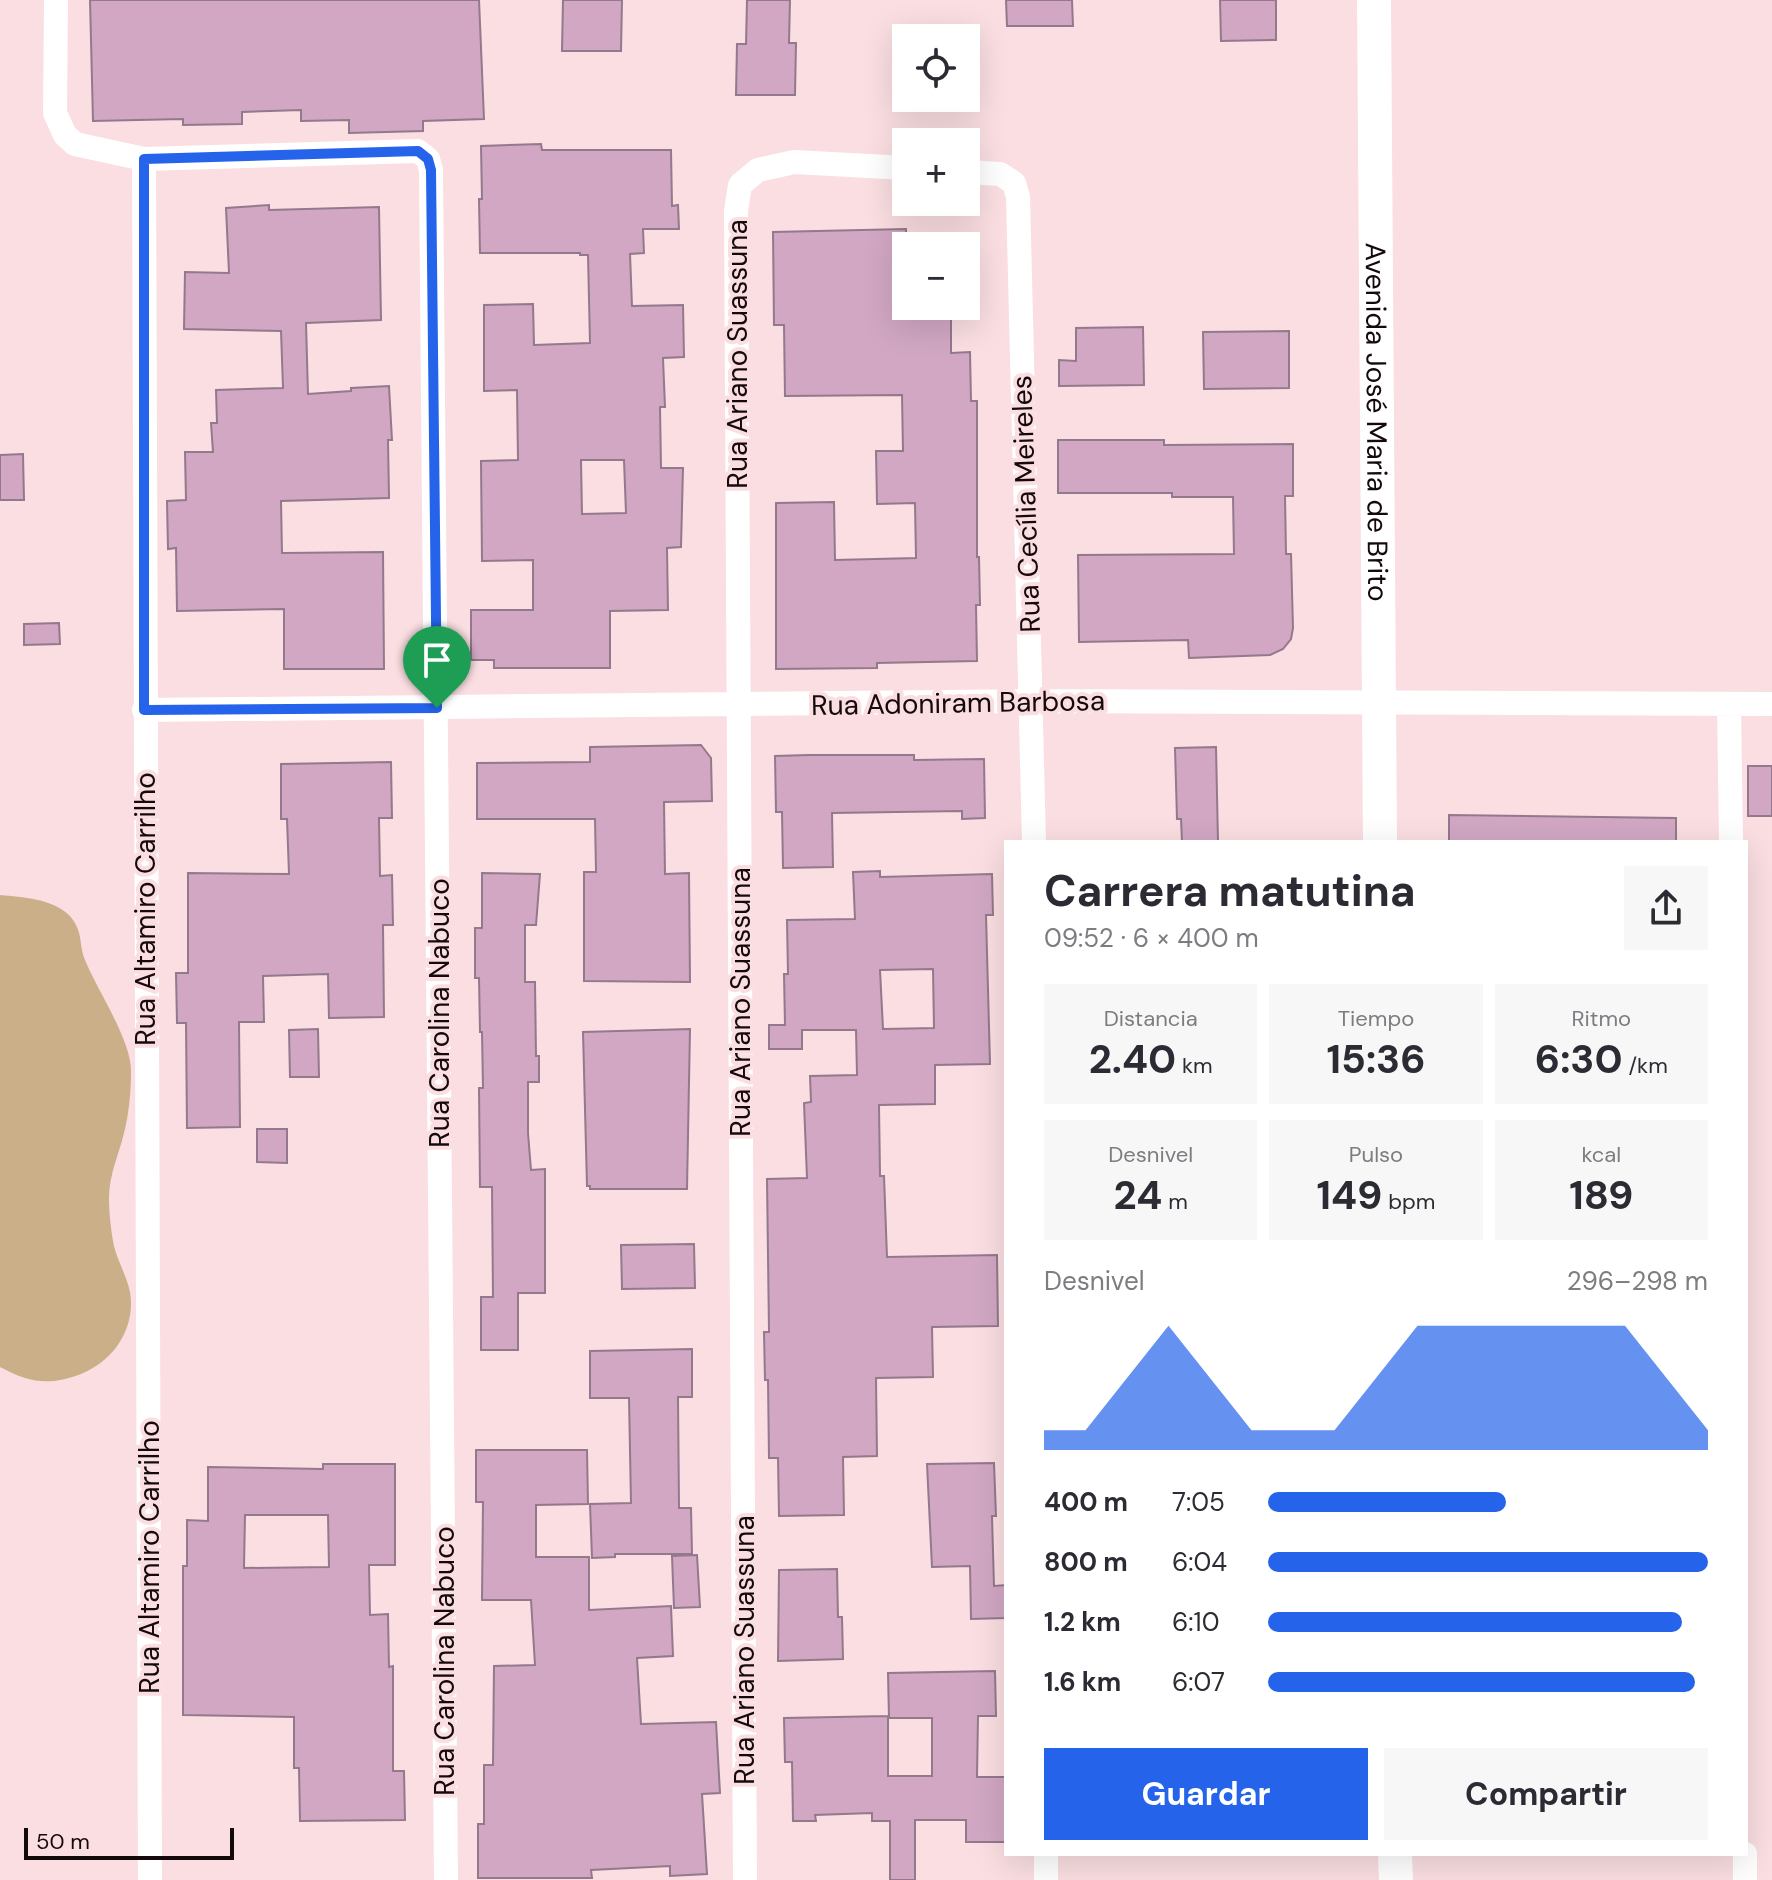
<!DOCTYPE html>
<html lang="es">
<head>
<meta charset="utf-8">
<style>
	body { margin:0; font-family:"DM Sans",sans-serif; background:#f7f7f7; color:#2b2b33; height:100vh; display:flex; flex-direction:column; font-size:30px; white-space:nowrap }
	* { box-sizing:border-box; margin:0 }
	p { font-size:26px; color:#7c7c81 }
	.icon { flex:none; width:44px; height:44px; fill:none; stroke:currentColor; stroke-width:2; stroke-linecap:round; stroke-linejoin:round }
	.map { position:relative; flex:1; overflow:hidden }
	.side { position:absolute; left:1004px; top:840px; width:744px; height:1016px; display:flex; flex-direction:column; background:#fff; border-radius:0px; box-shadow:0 8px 32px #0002 }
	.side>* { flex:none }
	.tools { position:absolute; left:892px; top:24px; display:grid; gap:16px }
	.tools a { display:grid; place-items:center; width:88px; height:88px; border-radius:0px; background:#fff; box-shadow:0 8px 32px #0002; font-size:40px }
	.scale { position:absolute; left:24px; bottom:20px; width:210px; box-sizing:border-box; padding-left:8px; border:4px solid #14090b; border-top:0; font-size:22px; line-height:28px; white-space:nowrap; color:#14090b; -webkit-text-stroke:6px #fadee1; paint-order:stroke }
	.pin { position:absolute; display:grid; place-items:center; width:68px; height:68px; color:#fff; margin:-82px -34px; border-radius:50% 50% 50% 0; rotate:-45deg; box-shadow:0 0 8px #0007 }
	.pin .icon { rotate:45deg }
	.round { display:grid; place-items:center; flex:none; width:84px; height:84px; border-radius:0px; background:#f7f7f7 }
	.headline { display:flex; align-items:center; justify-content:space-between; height:136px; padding:0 40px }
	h1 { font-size:44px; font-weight:700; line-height:60px }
	.metrics { display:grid; grid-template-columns:repeat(3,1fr); gap:12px; height:136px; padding:8px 40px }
	.metrics div { display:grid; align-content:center; border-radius:0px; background:#f7f7f7; text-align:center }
	.metrics b { font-size:40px; font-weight:700 }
	.metrics small { font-size:22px; font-weight:400 }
	.metrics p { font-size:22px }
	.chart { height:224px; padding:16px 40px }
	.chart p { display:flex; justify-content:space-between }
	.chart svg { width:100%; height:144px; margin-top:8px; fill:#2563eb; opacity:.7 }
	.action { display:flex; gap:16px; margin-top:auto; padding:16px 40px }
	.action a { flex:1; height:92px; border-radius:0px; background:#2563eb; color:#fff; font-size:32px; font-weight:700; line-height:92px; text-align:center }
	.action a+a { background:#f7f7f7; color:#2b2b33 }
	ul { padding:0 40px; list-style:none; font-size:26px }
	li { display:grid; grid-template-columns:128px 96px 1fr; align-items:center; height:60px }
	li i { height:20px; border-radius:10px; background:#2563eb }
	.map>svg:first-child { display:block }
</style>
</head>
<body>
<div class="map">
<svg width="1772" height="1880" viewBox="0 0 1772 1880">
	<rect width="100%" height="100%" fill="#fadee1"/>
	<path fill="#cbaf88" d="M 0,895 C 22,897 53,899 69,915 C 84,932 78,942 85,960 C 97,990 132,1041 131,1072 C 131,1091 129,1114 124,1133 C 119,1154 109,1175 109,1198 C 109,1213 111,1231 114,1246 C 118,1262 127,1277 130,1292 C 136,1328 114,1361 81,1374 C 49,1386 30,1383 0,1367 Z"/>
	<path fill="#d1a7c4" stroke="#92798b" stroke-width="2" fill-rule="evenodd" d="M 90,0 L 479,0 L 484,119 L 423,121 L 423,131 L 349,133 L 349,120 L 301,121 L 301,110 L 242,112 L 242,124 L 183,125 L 183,119 L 93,121 Z
		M 563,0 L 622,0 L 621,51 L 562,51 Z
		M 747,0 L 790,0 L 789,43 L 796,43 L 795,95 L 736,95 L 737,44 L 746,44 Z
		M 1006,0 L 1072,0 L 1073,26 L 1007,26 Z
		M 1220,0 L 1276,0 L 1276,40 L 1221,41 Z
		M 541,144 L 542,150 L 671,150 L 672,206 L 678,205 L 679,229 L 643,229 L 644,253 L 630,254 L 632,306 L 683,305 L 684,357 L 663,358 L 665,407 L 660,407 L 661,468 L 683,468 L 681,547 L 667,548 L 668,610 L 610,611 L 610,668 L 494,668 L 494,660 L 471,660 L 471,610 L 533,610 L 533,560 L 482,561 L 481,461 L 518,460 L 517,390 L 484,391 L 484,305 L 533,304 L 534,345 L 590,343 L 588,255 L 580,255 L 580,253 L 480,253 L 479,199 L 482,199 L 481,146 ZM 581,460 L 624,460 L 626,513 L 582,514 Z
		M 269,205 L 269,210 L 379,207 L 381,320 L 306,323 L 308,394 L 351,391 L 351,388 L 389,386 L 392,440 L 388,440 L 389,498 L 281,501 L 282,553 L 383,552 L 384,669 L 284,669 L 284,609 L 177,611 L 176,548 L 168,549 L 167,501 L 186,500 L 185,452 L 213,452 L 211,423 L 217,423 L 216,390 L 283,388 L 281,331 L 184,329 L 185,272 L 229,273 L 226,208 Z
		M 906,229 L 906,306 L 951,306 L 951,353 L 970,352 L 971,401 L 977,401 L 977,557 L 979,557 L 980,605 L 976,605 L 977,661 L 877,663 L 877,668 L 776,669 L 776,503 L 834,502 L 835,560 L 916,558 L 915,503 L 877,504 L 876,451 L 903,451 L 902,395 L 785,396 L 784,325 L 774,325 L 773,232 Z
		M 1143,327 L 1144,385 L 1059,386 L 1059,360 L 1076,361 L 1076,328 Z
		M 1289,331 L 1289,388 L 1204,389 L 1203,332 Z
		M 1058,440 L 1164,440 L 1164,445 L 1293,444 L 1293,496 L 1285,496 L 1286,554 L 1291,554 L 1293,628 L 1291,639 L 1283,649 L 1270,655 L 1189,658 L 1188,640 L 1079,642 L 1078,555 L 1234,554 L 1233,497 L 1172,497 L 1172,493 L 1058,493 Z
		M 23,454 L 24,500 L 0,500 L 0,455 Z
		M 59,623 L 60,644 L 24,645 L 24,624 Z
		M 701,745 L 711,758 L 712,801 L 664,802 L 665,874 L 689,873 L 690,982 L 584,981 L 584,872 L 596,872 L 595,819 L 477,819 L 477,763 L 590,762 L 590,747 Z
		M 1216,747 L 1218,842 L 1182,842 L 1181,819 L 1177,819 L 1175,748 Z
		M 809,755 L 914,755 L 914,760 L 984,759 L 985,818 L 962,819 L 962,811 L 832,813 L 833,867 L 783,868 L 782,812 L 776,812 L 775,756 Z
		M 391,762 L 392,818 L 379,818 L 380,876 L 392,875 L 393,925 L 383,925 L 384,1017 L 329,1018 L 328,974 L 263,976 L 264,1022 L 239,1022 L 240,1127 L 187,1128 L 186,1023 L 177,1023 L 176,973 L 188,973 L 188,873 L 289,874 L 287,819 L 281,819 L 281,764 Z
		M 1748,766 L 1772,766 L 1772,816 L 1748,816 Z
		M 1449,815 L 1676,818 L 1676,842 L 1449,842 Z
		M 880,871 L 880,877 L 992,874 L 993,915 L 986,915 L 990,1064 L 935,1065 L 935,1104 L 879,1105 L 880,1176 L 884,1176 L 887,1257 L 997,1255 L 998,1326 L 932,1327 L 933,1377 L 876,1378 L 877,1456 L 843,1457 L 844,1515 L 779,1516 L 778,1458 L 769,1458 L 768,1380 L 765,1380 L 764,1332 L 769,1332 L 767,1179 L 807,1178 L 804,1103 L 811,1102 L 810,1076 L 857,1075 L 856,1030 L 802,1030 L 802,1049 L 769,1049 L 769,1025 L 785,1025 L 784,974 L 788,974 L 787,920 L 855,919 L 853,872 ZM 933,969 L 934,1028 L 883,1029 L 880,970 Z
		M 482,873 L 540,874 L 536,925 L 525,925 L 525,982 L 535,982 L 536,1056 L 539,1056 L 539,1082 L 528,1082 L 528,1133 L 531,1170 L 545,1169 L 545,1293 L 518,1293 L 518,1350 L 481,1350 L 481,1297 L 493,1297 L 492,1187 L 480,1187 L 479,1088 L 483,1088 L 482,1032 L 480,1032 L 479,978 L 475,978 L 475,928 L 482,928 Z
		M 318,1029 L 319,1077 L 290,1077 L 289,1030 Z
		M 690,1029 L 687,1189 L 590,1189 L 590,1186 L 587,1186 L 583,1032 Z
		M 257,1129 L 287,1129 L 287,1163 L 257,1162 Z
		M 694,1244 L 695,1288 L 622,1289 L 621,1245 Z
		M 692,1349 L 692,1397 L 678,1397 L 679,1508 L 691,1508 L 692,1554 L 615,1554 L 615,1557 L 592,1558 L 590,1504 L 631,1503 L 629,1398 L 590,1398 L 590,1351 Z
		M 476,1450 L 587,1450 L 588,1504 L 536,1505 L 536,1557 L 589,1557 L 589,1610 L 671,1606 L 673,1656 L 637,1658 L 641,1724 L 716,1722 L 720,1793 L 702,1794 L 707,1874 L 670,1876 L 670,1866 L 591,1870 L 592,1878 L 478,1878 L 478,1824 L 484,1824 L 484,1765 L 493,1765 L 494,1666 L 535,1665 L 531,1600 L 482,1600 L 483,1502 L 476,1502 Z
		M 994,1463 L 996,1516 L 992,1516 L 994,1586 L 1006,1585 L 1006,1618 L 971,1619 L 970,1566 L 932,1567 L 927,1464 Z
		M 323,1464 L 395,1464 L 395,1565 L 369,1565 L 370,1615 L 388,1614 L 389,1667 L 393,1666 L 393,1771 L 404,1771 L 405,1820 L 300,1821 L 299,1768 L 294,1768 L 294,1717 L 183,1715 L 183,1566 L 187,1566 L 187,1520 L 208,1521 L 208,1467 L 323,1469 ZM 245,1515 L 328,1515 L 329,1567 L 244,1568 Z
		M 697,1555 L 700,1607 L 674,1608 L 672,1556 Z
		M 837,1569 L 838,1617 L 842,1617 L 843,1659 L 778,1661 L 779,1570 Z
		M 995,1671 L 996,1716 L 978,1716 L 977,1777 L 1006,1777 L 1006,1842 L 966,1842 L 966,1820 L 915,1820 L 915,1880 L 890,1880 L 890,1821 L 872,1821 L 872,1813 L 815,1815 L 816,1821 L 793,1821 L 792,1762 L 785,1762 L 784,1718 L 888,1716 L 888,1776 L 932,1776 L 932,1718 L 889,1718 L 888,1673 Z"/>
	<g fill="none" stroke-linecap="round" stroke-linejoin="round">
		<path stroke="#fff" stroke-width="24" d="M 56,0 L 55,113 L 65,135 L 75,144 L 144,159 L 150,1880
			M 144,159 L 418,151 L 428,159 L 431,170 L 446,1880
			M 966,172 L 1000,174 L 1014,183 L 1018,197 L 1034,842
			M 1729,704 L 1731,842
			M 144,710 L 1032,701 L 1772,704
			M 1046,1854 L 1046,1880
			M 1745,1854 L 1745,1880
			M 745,1880 L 736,211 L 740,185 L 758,170 L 794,162 L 906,168"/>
		<g stroke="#fff" stroke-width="34">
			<path id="s1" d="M 1374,0 L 1380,842"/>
			<path d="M 1395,1854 L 1396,1880"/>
		</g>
	</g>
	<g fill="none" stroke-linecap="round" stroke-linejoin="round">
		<defs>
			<path id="route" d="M 418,151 L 428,159 L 431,170 L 437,708 L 144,710 L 144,159 Z"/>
		</defs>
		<use href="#route" stroke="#fff" stroke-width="16"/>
		<use href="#route" stroke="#2563eb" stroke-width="10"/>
	</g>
	<g text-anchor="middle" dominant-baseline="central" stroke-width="8" stroke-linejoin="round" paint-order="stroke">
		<g font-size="28" fill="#14090b" stroke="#fadee1">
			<text transform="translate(737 354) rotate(-90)">Rua Ariano Suassuna</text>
			<text stroke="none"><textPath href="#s1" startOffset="422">Avenida José Maria de Brito</textPath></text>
			<text transform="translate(1026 504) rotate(-92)">Rua Cecília Meireles</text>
			<text transform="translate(958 703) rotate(-1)">Rua Adoniram Barbosa</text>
			<text transform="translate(145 909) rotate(-90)">Rua Altamiro Carrilho</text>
			<text transform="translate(740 1002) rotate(-90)">Rua Ariano Suassuna</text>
			<text transform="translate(439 1013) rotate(-90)">Rua Carolina Nabuco</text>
			<text transform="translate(149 1557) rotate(-90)">Rua Altamiro Carrilho</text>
			<text transform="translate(744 1650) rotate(-90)">Rua Ariano Suassuna</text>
			<text transform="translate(444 1661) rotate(-90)">Rua Carolina Nabuco</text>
		</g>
	</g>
</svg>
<div class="tools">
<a><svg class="icon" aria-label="locate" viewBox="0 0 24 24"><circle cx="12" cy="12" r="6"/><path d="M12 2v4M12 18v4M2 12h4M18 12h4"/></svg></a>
<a>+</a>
<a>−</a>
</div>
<div class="scale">50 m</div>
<div class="pin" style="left:437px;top:708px;background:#1e9e55"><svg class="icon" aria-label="arrive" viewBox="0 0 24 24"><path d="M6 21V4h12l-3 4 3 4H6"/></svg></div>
<section class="side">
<div class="headline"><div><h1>Carrera matutina</h1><p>09:52 · 6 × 400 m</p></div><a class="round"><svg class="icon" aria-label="share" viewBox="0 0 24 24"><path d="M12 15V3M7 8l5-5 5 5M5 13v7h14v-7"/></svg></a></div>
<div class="metrics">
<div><p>Distancia</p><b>2.40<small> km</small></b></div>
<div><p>Tiempo</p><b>15:36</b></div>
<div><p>Ritmo</p><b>6:30<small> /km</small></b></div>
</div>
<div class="metrics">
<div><p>Desnivel</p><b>24<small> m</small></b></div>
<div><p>Pulso</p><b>149<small> bpm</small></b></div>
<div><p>kcal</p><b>189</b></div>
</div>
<div class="chart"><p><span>Desnivel</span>296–298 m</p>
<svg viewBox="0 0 160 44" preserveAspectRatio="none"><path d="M0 44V38L10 38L20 22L30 6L40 22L50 38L60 38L70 38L80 22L90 6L100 6L110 6L120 6L130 6L140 6L150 22L160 38V44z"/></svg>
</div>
<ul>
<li><b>400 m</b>7:05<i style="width:54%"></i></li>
<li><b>800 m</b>6:04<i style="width:100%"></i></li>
<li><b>1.2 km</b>6:10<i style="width:94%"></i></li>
<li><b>1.6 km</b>6:07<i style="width:97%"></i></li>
</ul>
<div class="action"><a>Guardar</a><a>Compartir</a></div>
</section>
</div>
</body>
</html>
